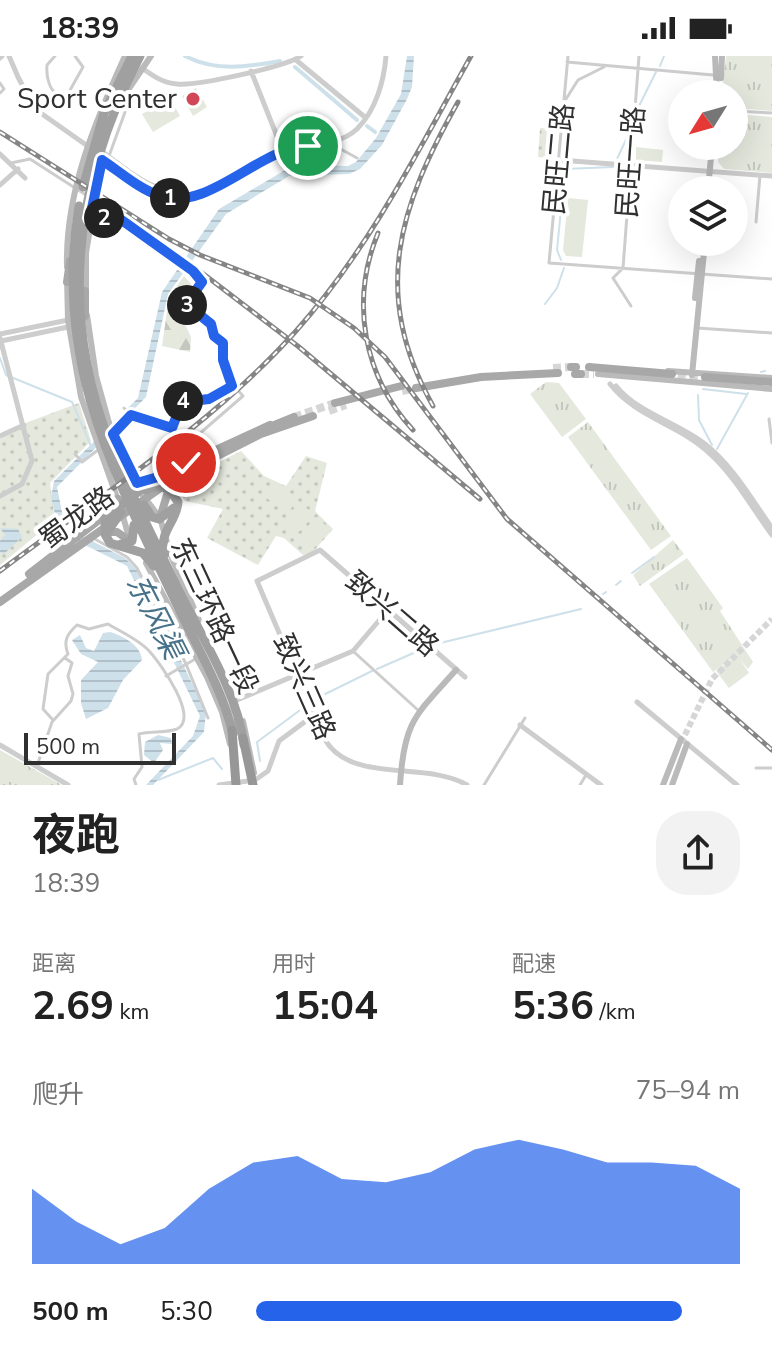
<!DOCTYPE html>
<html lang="zh">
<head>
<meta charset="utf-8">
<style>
	body { margin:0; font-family:"Nunito Sans","Noto Sans SC",sans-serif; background:#f2f2f2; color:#222; height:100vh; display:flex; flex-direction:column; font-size:30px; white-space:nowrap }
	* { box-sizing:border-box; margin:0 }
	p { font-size:26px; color:#767676 }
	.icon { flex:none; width:44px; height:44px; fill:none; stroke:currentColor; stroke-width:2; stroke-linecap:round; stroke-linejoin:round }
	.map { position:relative; height:729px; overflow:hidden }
	.panel { display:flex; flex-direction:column; background:#fff; flex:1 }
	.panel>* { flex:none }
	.needle { width:52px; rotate:233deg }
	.tools { position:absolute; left:668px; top:24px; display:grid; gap:16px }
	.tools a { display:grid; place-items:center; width:80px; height:80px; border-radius:50%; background:#fff; box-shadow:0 8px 32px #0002; font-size:40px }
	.scale { position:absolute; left:24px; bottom:20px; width:152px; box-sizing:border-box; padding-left:8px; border:4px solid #303030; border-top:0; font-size:22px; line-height:28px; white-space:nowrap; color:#303030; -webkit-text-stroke:6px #fff; paint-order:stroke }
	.pin { position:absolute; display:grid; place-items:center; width:68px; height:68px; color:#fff; margin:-34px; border:4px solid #fff; border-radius:50%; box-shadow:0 2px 8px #0007 }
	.km { position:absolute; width:40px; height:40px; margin:-20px; border-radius:50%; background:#222; color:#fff; font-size:22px; line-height:40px; text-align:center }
	.round { display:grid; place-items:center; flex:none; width:84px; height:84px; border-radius:32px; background:#f2f2f2 }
	.head { display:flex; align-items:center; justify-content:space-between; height:136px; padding:0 32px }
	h1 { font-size:44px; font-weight:700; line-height:60px }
	.stats { display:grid; grid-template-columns:repeat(3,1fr); gap:12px; height:136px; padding:8px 32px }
	.stats div { display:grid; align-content:center }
	.stats b { font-size:40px; font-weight:700 }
	.stats small { font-size:22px; font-weight:400 }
	.stats p { font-size:22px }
	.chart { height:224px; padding:16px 32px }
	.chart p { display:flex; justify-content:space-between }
	.chart svg { width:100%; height:144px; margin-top:8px; fill:#2563eb; opacity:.7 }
	ul { padding:0 32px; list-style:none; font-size:26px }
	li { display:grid; grid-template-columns:128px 96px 1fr; align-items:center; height:60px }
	li i { height:20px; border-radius:10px; background:#2563eb }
	.status { display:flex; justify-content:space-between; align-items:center; height:56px; padding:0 40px; background:#fff; direction:ltr }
	.status svg { height:22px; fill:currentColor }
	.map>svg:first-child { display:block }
</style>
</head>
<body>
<div class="status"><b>18:39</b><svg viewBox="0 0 49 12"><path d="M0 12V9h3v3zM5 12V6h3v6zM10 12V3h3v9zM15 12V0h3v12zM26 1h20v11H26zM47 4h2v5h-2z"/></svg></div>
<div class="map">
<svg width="772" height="729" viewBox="0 0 772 729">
	<defs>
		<pattern id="grass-tufts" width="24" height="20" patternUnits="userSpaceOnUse" patternTransform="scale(2)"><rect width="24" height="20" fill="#e4e8dd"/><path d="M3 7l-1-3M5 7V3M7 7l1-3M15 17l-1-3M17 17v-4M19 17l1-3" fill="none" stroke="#c4c7be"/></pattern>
		<pattern id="forest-firs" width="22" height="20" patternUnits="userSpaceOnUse" patternTransform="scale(2)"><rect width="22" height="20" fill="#e4e8dd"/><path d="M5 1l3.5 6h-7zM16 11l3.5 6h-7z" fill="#c4c7be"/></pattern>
		<pattern id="park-dots" width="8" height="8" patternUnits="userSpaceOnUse" patternTransform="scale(2)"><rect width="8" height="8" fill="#e4e8dd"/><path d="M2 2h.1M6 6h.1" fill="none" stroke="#c4c7be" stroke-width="1.8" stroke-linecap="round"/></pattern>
		<pattern id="water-rules" width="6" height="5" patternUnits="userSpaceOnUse" patternTransform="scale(2)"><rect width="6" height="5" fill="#cee0e9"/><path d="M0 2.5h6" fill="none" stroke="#b1c0c8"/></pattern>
	</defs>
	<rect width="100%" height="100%" fill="#fff"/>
	<path fill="url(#grass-tufts)" d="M 726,0 L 772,0 L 772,55 L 734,52 L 734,38 L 722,38 Z
		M 734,58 L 772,61 L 772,117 L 724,113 L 718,106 L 719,90 L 734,90 Z
		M 546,326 L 559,327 L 586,363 L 562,381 L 530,338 Z
		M 588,366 L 671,480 L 651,494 L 568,381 Z
		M 673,484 L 684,498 L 640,530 L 633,519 Z
		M 687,502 L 723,552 L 720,555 L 753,606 L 748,613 L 736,599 L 713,616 L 649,528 Z
		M 0,694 L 62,729 L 0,729 Z"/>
	<path fill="url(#forest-firs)" d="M 184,220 L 192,229 L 178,253 L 191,281 L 190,296 L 162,290 L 169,241 Z"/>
	<path fill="url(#park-dots)" d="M 540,72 L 557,73 L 555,95 L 550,102 L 538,101 Z
		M 79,347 L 91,385 L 50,427 L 55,464 L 0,509 L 0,383 L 28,366 Z
		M 241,395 L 264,420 L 286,430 L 306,400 L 327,407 L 315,455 L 333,473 L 312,497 L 303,499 L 284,482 L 276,480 L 258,509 L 207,482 L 223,453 L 185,445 L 175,428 Z"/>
	<path fill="#e4e8dd" d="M 196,32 L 207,51 L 193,60 L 182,40 Z
		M 170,42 L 180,60 L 153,76 L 142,58 Z
		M 636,91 L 663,94 L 662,106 L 636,104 Z
		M 568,142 L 588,144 L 582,201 L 566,200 L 563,194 Z
		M 276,432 L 295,448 L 286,458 L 267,442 Z
		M 301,447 L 314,459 L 294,481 L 281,470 Z
		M 316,461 L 330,473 L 310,496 L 296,484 Z
		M 737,599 L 749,617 L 729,632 L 716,615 Z"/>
	<path fill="url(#water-rules)" d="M 407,0 L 414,0 L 412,31 L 406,45 L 382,89 L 360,113 L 349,118 L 289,120 L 226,158 L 168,238 L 146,341 L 57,431 L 65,471 L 125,502 L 137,514 L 206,656 L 204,676 L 153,729 L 146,729 L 193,680 L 200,660 L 127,510 L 67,480 L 57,467 L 51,441 L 54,425 L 138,342 L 162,236 L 219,153 L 287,113 L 309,109 L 348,110 L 356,106 L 376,82 L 401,38 Z
		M 0,472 L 18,473 L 22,481 L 4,498 L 0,496 L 0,485 L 5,479 Z
		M 110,576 C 123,580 141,589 142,604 L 123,624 L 108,652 L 86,663 L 81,647 L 81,624 L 98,606 L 81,598 L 72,584 L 80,579 L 86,592 L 94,595 L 103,577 Z
		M 158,679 L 171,682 L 172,688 L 160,687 L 163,694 L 154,707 L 144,699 L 145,686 Z"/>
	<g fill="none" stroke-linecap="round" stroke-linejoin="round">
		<path stroke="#cee0e9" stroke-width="2" d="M 660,10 L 664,0
			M 639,50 L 656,16
			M 617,103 L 630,75
			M 561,204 L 557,194 L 565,113 L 613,111
			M 545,248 L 557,232 L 564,212
			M 0,302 L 6,319 L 72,346 L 91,390
			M 761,316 L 765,315
			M 703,333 L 746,338
			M 698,339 L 699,364 L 712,389
			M 717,393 L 748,337
			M 632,517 L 654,501
			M 616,529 L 621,525
			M 603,538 L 606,536
			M 436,588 L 581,553
			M 377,613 L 425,592
			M 311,645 L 372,615
			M 260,705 L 257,686 L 307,649
			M 158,724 L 213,702 L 222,713"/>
		<path stroke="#cee0e9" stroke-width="4" d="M 185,0 C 216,16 247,11 280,5
			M 295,11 L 357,64
			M 367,70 L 375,76"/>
		<path stroke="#d6d6d6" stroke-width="6" stroke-dasharray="6 3" stroke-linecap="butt" d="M 681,687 L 712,623 L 772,563"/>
		<path stroke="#d6d6d6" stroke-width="8" stroke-dasharray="8 4" stroke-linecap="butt" d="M 553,312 L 571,311
			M 581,318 L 594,318
			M 678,318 L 705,321
			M 402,335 L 416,332
			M 329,355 L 346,349
			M 294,361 L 335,347"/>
		<path stroke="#cdcdcd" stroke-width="3" d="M 55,0 L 47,9 C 46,20 49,36 60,40 L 69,36 L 83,11 L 75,0
			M 568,0 L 549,207 L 772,223
			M 567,6 L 713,19
			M 0,27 L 4,33 L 0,37
			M 566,43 L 578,24 L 604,11
			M 734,55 L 772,57
			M 337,91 L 357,102
			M 109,100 L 132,37
			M 11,107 L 30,103 L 86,139
			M 96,145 L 190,212 L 202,226 L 186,248 L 211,268 L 214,280 L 223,287 L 227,322 L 243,340 L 198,379 L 204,394
			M 93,162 L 116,160
			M 756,166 L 760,119
			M 631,250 L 613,222 L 623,212 L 639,0
			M 697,272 L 772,277
			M 124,352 L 131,359 L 170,373 L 182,346 L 209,343 L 231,331
			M 769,363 L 772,387
			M 113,378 L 131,359
			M 75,398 L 82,406 L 98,394
			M 93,482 L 127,501 L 137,512 L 186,608 L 208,662
			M 354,596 L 419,655
			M 166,620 L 197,602
			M 53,664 L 43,653 L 48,618 L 68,598 C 63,585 67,578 77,569 L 89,573 L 108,568 C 121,576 140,584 150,596 C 160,607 200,662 177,673 C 167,677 150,675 139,678 L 142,711 L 134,723 L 136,729
			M 37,710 L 52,666 L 71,645 L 73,638 L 68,620 L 72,607 L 65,602
			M 756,712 L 772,712
			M 484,729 L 525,662
			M 580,729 L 586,719"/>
		<path stroke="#cdcdcd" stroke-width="5" d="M 9,0 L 18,21
			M 0,2 L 2,0
			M 296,4 L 366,62
			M 142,12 C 153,20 163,27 177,28 C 197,30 285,11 301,0
			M 251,15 L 282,93
			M 18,21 L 35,53 L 89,91
			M 104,97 C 136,121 160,143 202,134
			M 0,98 L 25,122
			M 102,104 C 122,118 146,140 171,142 C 213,145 245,107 282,93 C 308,83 334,94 357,73 C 376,54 384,25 386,0
			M 559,104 L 772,120
			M 0,129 L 18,113
			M 0,278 L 68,264
			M 0,282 L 32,405 L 22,428 L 0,440
			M 1,285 L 68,271
			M 610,328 C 636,361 677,368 707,395 C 733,417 752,452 772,479
			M 616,330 C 639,358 677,366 705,388 C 733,410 752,444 772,472
			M 0,380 L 24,369
			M 465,621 L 320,494 L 257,525 L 324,682 C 350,729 424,704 467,729
			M 237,644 L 353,595 L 388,554
			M 637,646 L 737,729
			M 520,669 L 601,729
			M 0,689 L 68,729
			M 219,729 L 255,724 L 268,715 L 279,685 L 314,659"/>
		<path stroke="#bababa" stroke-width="6" d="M 715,0 L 717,38
			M 721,22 L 722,0
			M 128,34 L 151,0
			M 708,134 L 712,90
			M 67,211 C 65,136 95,66 125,0
			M 67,222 L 68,264 L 81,341 L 119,447
			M 86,239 L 86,197 L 98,124
			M 695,242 L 699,205
			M 87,259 L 96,320 L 109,367 L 136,430 L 160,462 L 171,500 L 199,564
			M 668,315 L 772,322
			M 598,318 L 772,333
			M 692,319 L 705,186
			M 122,457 L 130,485
			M 146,507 L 207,621 L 222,656 L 230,688
			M 243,665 L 254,717
			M 400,729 C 404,665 415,660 456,614
			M 663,729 L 681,683
			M 672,729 L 687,688"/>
		<path stroke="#a8a8a8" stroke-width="8" d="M 67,226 L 70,205
			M 85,260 L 85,235
			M 571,311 L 576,311
			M 589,311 L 672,318
			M 575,318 L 581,318
			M 705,321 L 772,326
			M 416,332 L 481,321 L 558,317
			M 335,347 L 401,330
			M 267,372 L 294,361
			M 166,417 L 270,369
			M 134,425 L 141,427 L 150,424
			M 160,462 L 170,429
			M 104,476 L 117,476 L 130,485
			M 29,518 L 108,457 L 118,443
			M 0,546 L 176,421 L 261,378 L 313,360"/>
		<path stroke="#a0a0a0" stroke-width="9" d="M 140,0 C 76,123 58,253 109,385 C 129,436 155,485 178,533 C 202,582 237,635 244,689
			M 83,131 L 104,57 L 132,0
			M 79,150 C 53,308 114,417 180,555 C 199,595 223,635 233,678
			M 146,434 L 157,430 L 169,433 L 178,446 C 177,466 158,475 165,498
			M 144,449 L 152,461 L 159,463 L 174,452
			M 108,475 L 121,456
			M 118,489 L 132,485 L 134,469
			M 154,510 L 143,497 L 110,487 L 105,478 L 105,463 L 145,430 L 173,417"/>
		<path stroke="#979797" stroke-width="9" d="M 232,674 L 236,729
			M 243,682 L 253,729"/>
		<defs>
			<path id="rail" d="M 0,76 L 169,183 L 200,199 L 310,242 L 354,272 L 385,301 L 507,463 L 772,694
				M 378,177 C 350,245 363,320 413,374
				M 176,197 L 299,291 L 480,443
				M 433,350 C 370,237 399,151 458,46
				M 0,515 C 101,439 211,370 296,275 C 369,193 418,95 471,0"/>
		</defs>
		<use href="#rail" stroke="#858585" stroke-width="5"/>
		<use href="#rail" stroke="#fff" stroke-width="2" stroke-dasharray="6" stroke-linecap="butt"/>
	</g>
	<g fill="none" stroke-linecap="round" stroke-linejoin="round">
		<defs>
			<path id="route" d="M 186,407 L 158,421 L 137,427 L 113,378 L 131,359 L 172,372 L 182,346 L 209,343 L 232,330 L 223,304 L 223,287 L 214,280 L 211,268 L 186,248 L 202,226 L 193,215 L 116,160 L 90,162 L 102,104 C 120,116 139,133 160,140 C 209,156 258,92 308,90"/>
		</defs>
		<use href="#route" stroke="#fff" stroke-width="16"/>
		<use href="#route" stroke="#2563eb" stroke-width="10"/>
	</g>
	<circle fill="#d24757" stroke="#fff" stroke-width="3" cx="193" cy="43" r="8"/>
	<g text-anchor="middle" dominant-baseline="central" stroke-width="8" stroke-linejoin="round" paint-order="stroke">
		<g font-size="28" fill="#303030" stroke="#fff" text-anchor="end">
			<text x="177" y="43">Sport Center</text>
		</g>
		<g font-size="28" fill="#303030" stroke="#fff">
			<text transform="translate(559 103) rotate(-85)">民旺二路</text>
			<text transform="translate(631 106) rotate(-86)">民旺一路</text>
			<text transform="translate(77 462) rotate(-36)">蜀龙路</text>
			<text transform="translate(392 558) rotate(41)">致兴二路</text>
			<text transform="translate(214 560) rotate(65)">东三环路一段</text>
			<text transform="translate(304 631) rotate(66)">致兴三路</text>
		</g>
		<g font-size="30" font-style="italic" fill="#47728a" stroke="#fff">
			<text transform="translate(155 561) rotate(63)">东风渠</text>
		</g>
	</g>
</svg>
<div class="tools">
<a><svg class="needle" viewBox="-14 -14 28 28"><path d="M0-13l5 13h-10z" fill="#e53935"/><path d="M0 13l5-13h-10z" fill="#767676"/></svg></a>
<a><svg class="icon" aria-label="layers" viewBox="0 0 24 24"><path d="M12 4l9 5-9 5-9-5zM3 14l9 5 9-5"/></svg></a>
</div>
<div class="scale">500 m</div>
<div class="pin" style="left:308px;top:90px;background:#1e9e55"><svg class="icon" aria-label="arrive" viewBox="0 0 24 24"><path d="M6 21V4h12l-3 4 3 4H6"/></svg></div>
<div class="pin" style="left:186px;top:407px;background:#d93025"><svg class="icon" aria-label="check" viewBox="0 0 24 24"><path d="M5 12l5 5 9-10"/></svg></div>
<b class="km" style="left:170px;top:142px">1</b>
<b class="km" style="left:104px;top:162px">2</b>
<b class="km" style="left:187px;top:249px">3</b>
<b class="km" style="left:183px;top:345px">4</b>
</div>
<section class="panel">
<div class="head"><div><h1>夜跑</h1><p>18:39</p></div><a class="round"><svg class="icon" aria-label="share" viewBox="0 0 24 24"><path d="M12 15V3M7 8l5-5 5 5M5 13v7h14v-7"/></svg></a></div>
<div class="stats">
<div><p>距离</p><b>2.69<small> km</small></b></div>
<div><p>用时</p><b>15:04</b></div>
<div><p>配速</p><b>5:36<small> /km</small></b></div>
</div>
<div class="chart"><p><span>爬升</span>75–94 m</p>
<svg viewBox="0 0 160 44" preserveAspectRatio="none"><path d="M0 44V21L10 31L20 38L30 33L40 21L50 13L60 11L70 18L80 19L90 16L100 9L110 6L120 9L130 13L140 13L150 14L160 21V44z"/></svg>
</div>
<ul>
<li><b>500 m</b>5:30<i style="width:88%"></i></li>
</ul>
</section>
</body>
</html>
